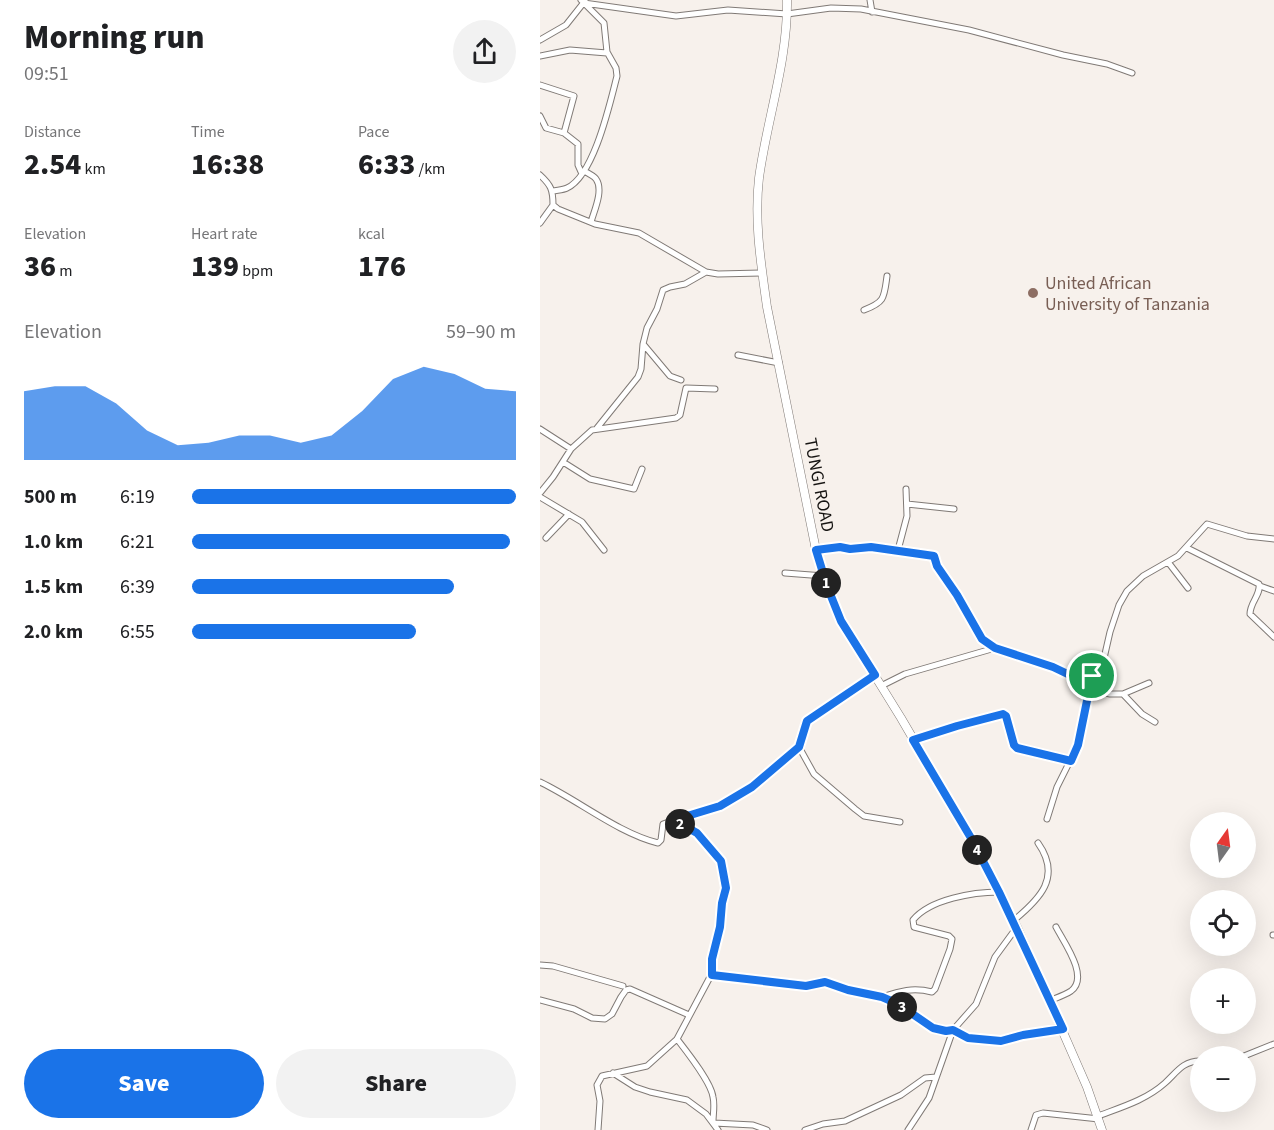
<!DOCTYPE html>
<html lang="en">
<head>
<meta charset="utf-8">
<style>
	body { margin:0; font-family:"Source Sans 3",sans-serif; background:#f2f2f2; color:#202124; height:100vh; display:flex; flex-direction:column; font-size:22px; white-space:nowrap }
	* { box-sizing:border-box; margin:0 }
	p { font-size:20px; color:#757577 }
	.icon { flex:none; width:33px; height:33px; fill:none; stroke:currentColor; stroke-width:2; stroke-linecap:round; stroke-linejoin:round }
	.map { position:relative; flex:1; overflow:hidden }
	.sheet { display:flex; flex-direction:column; background:#fff; width:540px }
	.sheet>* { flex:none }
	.needle { width:39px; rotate:14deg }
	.controls { position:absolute; left:650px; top:812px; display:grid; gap:12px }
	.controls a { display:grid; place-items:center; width:66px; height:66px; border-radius:50%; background:#fff; box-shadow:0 6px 24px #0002; font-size:30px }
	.pin { position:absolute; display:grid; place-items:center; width:51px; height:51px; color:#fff; margin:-26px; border:3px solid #fff; border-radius:50%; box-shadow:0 2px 6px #0007 }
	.km { position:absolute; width:30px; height:30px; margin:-15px; border-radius:50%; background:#222; color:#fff; font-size:16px; line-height:30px; text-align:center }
	.round { display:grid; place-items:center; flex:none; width:63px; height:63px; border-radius:32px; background:#f2f2f2 }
	.headline { display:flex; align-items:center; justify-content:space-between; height:102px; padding:0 24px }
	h1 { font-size:33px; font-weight:800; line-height:45px }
	.figures { display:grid; grid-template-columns:repeat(3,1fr); gap:9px; height:102px; padding:6px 24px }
	.figures div { display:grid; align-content:center }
	.figures b { font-size:30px; font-weight:800 }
	.figures small { font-size:16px; font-weight:400 }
	.figures p { font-size:16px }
	.chart { height:168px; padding:12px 24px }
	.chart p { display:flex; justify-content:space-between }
	.chart svg { width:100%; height:108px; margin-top:6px; fill:#1a73e8; opacity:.7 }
	.primary-button { display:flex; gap:12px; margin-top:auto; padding:12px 24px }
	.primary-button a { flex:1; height:69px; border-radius:36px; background:#1a73e8; color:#fff; font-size:24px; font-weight:800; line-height:69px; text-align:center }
	.primary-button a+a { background:#f2f2f2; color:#202124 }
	ul { padding:0 24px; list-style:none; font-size:20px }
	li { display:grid; grid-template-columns:96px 72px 1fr; align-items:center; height:45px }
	li i { height:15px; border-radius:8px; background:#1a73e8 }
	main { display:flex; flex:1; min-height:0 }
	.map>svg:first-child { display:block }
</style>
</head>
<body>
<main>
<section class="sheet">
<div class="headline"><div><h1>Morning run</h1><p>09:51</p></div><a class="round"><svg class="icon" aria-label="share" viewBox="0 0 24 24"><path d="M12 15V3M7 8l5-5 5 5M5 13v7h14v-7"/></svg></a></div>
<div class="figures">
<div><p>Distance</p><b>2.54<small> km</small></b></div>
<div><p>Time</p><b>16:38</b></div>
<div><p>Pace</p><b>6:33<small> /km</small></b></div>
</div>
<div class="figures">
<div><p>Elevation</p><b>36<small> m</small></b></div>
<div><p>Heart rate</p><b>139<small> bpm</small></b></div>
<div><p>kcal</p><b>176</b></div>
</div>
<div class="chart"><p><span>Elevation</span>59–90 m</p>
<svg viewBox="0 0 160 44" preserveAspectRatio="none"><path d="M0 44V16L10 14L20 14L30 21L40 32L50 38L60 37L70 34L80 34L90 37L100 34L110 24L120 11L130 6L140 9L150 15L160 16V44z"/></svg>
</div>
<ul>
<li><b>500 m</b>6:19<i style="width:100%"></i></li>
<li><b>1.0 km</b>6:21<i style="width:98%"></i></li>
<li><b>1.5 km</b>6:39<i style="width:81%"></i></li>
<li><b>2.0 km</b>6:55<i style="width:69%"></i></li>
</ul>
<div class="primary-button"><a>Save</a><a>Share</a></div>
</section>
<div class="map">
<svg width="734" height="1130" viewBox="0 0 734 1130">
	<rect width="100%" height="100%" fill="#f7f1ec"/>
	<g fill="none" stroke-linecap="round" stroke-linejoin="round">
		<defs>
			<path id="minor" d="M 41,0 L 44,3 L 136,16 L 188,10 L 247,14 L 291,8 L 321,9 L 429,30 L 523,55 L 567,64 L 592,73
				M 330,0 L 332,12
				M 0,40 L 26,25 L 45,1
				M 0,56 L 30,50 L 67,53
				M 0,85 L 34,96 L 24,133
				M 0,116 L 6,128 L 24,133 L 38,144 L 38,165 L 42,174
				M 44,171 C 48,173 54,176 56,179 C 64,190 54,211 51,222
				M 0,175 C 11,185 13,190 13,205 L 18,209 L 55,224 L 99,233 L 166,272 L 178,274 L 221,273
				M 13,191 C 17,190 23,190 27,188 C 54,176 70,103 77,76 L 76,68 L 67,52 L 64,23 L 44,3
				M 0,223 L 13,205
				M 324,310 C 345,302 344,298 347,276
				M 104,345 L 130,376 L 141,380
				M 198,355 L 239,363
				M 57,428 L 98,377 L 101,369 L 103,344 L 107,328 L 117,309 L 123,290 L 130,287 L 145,284 L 166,272
				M 0,429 L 31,449
				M 23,462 L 50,479 L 94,489 L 102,469
				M 0,493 L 13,477 L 31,449 L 52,430 L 136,418 L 140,415 L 146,388 L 175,389
				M 0,497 L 42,522 L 64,550
				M 367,504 L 414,509
				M 6,538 L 29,514
				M 647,548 L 719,584 C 721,595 710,602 710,614 L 734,637
				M 276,550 C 316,545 356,548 395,556 L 397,566 L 417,595 L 436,632 L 442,639 L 455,648
				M 358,550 L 367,516 L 366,489
				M 628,562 L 648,588
				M 245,573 L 284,576
				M 720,586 L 734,591
				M 335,675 L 267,721 L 259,747 L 274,774 L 315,809 L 324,816 L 360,822
				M 341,686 L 365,674 L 455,648 L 497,661 L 536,678 L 552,676 L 562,667 L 570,632 L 579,605 L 587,591 L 603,576 L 638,556 L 667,524 L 707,536 L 734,539
				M 550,689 L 570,694 L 583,694 L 602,714 L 615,722
				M 583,694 L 609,683
				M 373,740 L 417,725 L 463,714 L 466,716 L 474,745 L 477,748 L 531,761
				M 0,782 C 38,800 78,833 118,843 L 121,840 L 123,824 L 188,801 L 212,787 L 259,747
				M 507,819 L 517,787 L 538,745 L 552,676
				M 134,820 L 157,833 L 181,861 L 186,887 L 182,903 L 180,927 L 172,959 L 172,975
				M 473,921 C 500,899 522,877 498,843
				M 733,935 L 734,935
				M 0,965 L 13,966 L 83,986
				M 342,997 C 360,991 373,987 392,992 L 395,989 L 410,949 L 412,939 L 409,936 L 374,927 L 373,920 C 390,899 434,892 459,892
				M 0,1000 L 34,1009 L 52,1018 L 65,1019 L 72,1014 L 81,997 L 86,990 L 90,989 L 149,1015
				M 509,1001 C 516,998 525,995 531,991 C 550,977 523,941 516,927
				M 704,1056 L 734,1044
				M 73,1073 L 95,1087 L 110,1092 L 147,1100 L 166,1114 L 178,1130
				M 558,1116 C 582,1107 606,1100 625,1083 C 637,1072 643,1061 660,1061
				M 173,1122 C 173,1114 175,1105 173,1097 C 171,1082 147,1052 137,1039 L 170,977 L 174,975 L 266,986 L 287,983 L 308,990 L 342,997 L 358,1004 L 393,1028 L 406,1031 L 413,1030 L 428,1038 L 461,1041 L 483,1035 L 523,1029
				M 174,1123 L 213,1125 L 227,1130
				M 58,1130 L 60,1101 L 57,1085 L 62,1076 L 107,1066 L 137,1039
				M 265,1130 L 283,1124 L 305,1121 L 361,1095 L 385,1078 L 396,1077
				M 368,1130 L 389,1098 L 413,1030 L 436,1004 L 455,957 L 477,927
				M 491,1130 L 496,1115 L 503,1113 L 559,1119"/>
			<path id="secondary" d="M 247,0 C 248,60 227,119 219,178 C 214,221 221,264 227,307 L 276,550 L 287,586 L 301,621 L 361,718 L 431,838 L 477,927 L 547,1087 L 562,1130"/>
		</defs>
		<use href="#minor" stroke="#807a76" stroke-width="7"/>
		<use href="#secondary" stroke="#807a76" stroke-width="9"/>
		<use href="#minor" stroke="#fff" stroke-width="5"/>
		<use href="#secondary" stroke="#fff" stroke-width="8"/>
	</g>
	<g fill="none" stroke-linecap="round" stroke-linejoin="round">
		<defs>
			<path id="route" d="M 300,547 L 310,549 L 331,547 L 394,556 L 397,566 L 417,595 L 442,639 L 455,648 L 513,667 L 536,678 L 552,676 L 538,745 L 531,761 L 477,748 L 474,745 L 466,716 L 463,714 L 417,726 L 373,740 L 431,838 L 459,892 L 523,1029 L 483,1035 L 461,1041 L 428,1038 L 413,1030 L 406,1031 L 393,1028 L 358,1004 L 342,997 L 308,990 L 285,982 L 266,986 L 172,975 L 172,959 L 180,927 L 182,903 L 186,888 L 181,861 L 157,833 L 134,820 L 180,806 L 212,787 L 259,747 L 267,721 L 335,675 L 301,621 L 287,586 L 276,550 Z"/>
		</defs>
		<use href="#route" stroke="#fff" stroke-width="12"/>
		<use href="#route" stroke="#1a73e8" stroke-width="8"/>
	</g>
	<circle fill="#8d6e63" stroke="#f7f1ec" stroke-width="2" cx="493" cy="293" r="6"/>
	<g text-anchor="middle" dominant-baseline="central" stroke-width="6" stroke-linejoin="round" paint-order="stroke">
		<g font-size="18" fill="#785e54" stroke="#f7f1ec" text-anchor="start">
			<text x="505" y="283">United African<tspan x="505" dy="21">University of Tanzania</tspan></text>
		</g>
		<g font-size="18" fill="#161412" stroke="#f7f1ec">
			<text transform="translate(279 485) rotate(79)">TUNGI ROAD</text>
		</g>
	</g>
</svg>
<div class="controls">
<a><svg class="needle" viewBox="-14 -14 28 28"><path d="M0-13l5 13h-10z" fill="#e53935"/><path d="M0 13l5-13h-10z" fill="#757577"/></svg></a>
<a><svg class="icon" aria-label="locate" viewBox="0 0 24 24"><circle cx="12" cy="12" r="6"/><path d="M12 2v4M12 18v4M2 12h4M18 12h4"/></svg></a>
<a>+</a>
<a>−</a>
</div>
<div class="pin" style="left:552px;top:676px;background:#1e9e55"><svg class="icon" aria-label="arrive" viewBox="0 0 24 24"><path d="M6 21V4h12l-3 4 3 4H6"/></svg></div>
<b class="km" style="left:286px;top:583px">1</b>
<b class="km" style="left:140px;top:824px">2</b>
<b class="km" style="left:362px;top:1007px">3</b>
<b class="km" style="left:437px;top:850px">4</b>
</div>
</main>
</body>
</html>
